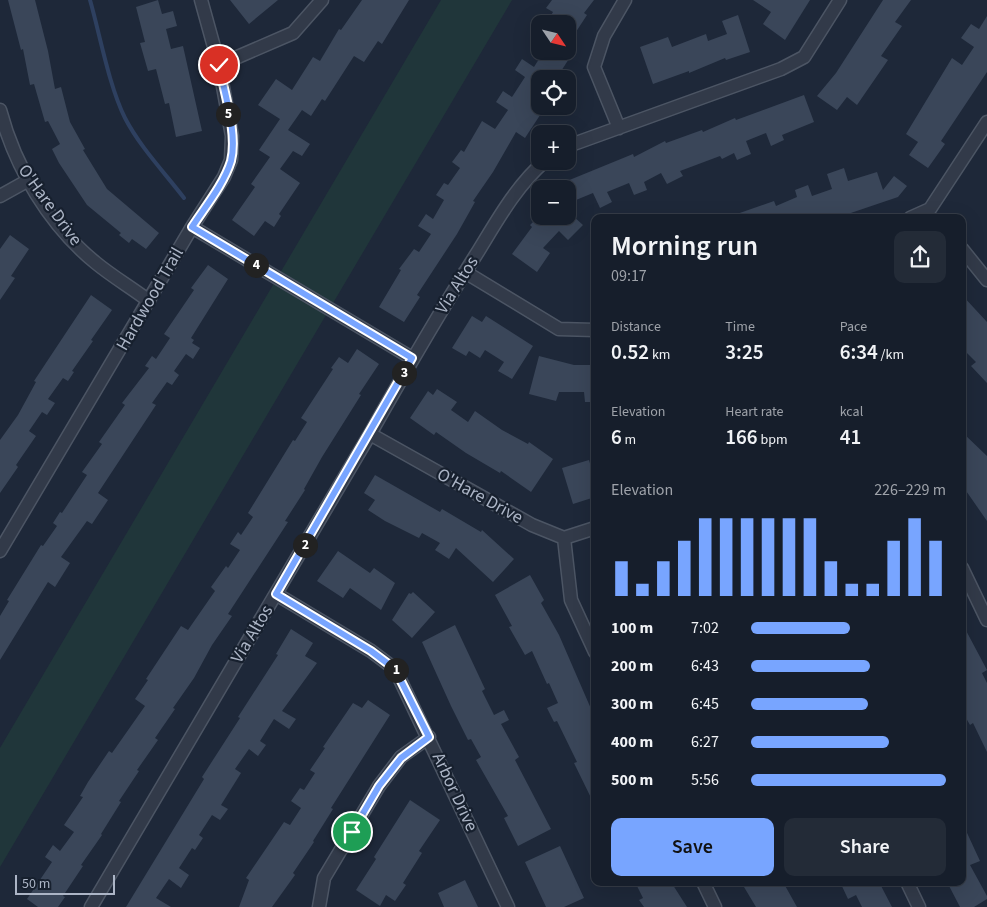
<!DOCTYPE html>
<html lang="en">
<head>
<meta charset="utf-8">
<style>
	body { margin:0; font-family:"Source Sans 3",sans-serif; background:#232b37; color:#f1f3f6; height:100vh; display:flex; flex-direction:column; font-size:19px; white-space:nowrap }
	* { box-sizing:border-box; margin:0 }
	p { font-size:16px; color:#9ea2a9 }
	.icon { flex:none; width:28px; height:28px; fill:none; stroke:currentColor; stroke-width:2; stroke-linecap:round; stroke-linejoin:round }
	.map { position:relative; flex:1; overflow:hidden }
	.details { position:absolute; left:591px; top:214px; width:375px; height:672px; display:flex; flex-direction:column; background:#161e2b; border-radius:10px; box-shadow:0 5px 20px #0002,0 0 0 1px #353c47 }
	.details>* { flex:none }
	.needle { width:32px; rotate:125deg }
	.fabs { position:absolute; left:531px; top:15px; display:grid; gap:10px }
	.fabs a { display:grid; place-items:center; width:45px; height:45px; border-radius:10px; background:#161e2b; box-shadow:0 5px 20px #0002,0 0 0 1px #353c47; font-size:25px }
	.scale { position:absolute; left:15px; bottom:12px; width:100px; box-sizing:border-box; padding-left:5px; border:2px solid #acb5c6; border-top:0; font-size:14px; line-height:18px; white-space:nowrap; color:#acb5c6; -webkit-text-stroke:4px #17202e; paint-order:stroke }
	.pin { position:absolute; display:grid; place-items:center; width:42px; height:42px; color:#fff; margin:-21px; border:2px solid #fff; border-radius:50%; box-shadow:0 1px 5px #0007 }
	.km { position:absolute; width:25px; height:25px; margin:-12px; border-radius:50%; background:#222; color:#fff; font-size:14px; line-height:25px; text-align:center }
	.round { display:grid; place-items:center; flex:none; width:52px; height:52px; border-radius:10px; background:#232b37 }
	.summary { display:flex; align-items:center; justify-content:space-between; height:85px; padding:0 20px }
	h1 { font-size:28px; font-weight:600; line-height:38px }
	.figures { display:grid; grid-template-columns:repeat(3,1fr); gap:8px; height:85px; padding:5px 20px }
	.figures div { display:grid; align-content:center }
	.figures b { font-size:21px; font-weight:600 }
	.figures small { font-size:14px; font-weight:400 }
	.figures p { font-size:14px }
	.chart { height:140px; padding:10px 20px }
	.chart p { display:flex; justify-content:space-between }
	.chart svg { width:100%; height:90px; margin-top:5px; stroke:#78a5ff; stroke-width:6 }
	.button { display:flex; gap:10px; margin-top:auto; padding:10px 20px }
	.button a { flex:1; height:58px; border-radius:10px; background:#78a5ff; color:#111; font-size:20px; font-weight:600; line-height:58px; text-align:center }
	.button a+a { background:#232b37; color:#f1f3f6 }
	ul { padding:0 20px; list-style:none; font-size:16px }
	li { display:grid; grid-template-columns:80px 60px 1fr; align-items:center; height:38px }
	li i { height:12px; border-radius:6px; background:#78a5ff }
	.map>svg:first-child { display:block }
</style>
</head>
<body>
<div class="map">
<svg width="987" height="907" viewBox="0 0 987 907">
	<rect width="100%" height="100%" fill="#1e2839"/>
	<path fill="#20363a" d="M 441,0 L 512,0 L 0,867 L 0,748 Z"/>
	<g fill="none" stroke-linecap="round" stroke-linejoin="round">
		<path stroke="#2e4060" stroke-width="4" d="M 90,0 C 100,35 109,86 125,118 C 140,147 164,172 184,198"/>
	</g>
	<path fill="#3a4659" d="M 8,0 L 35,0 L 48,51 L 55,89 L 61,87 L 70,122 L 85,149 L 83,150 L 107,189 L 159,233 L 146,249 L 132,239 L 129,243 L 119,235 L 121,233 L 87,205 L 59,163 L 52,149 L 60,144 L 48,121 L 45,122 L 34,84 L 30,85 L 23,49 L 21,50 Z
		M 158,0 L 162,14 L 173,11 L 177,26 L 166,29 L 171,49 L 183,46 L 202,131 L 176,137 L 169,103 L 165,104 L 156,69 L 148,71 L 140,43 L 145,42 L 136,7 Z
		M 230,0 L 278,0 L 249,24 Z
		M 362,0 L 409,0 L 382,44 L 378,41 L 364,62 L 354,56 L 325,101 L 322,99 L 311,116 L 302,110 L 288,130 L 310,144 L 302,156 L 293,151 L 280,169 L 300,183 L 279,214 L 281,216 L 274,227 L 265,221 L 254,236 L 232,220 L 255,187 L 251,184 L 270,157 L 259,150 L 280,119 L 258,105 L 276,79 L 292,90 L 313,57 L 320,61 L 339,29 L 341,30 Z
		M 552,0 L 594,0 L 584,13 L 587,15 L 568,44 L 568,24 L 546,24 L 553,12 L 546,8 Z
		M 753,0 L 810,0 L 785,40 L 763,24 L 771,12 Z
		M 883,0 L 911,0 L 895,22 L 902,26 L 881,56 L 888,60 L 857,105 L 847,97 L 837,110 L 817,96 L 836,73 Z
		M 738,15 L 750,52 L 726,60 L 725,58 L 689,73 L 689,71 L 653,84 L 640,47 L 668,37 L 672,47 L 706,34 L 708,41 L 727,34 L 722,21 Z
		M 987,16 L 987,72 L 941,141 L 945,144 L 928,168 L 909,155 L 918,142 L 906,134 L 952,58 L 962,65 L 974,47 L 961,38 L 971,24 L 979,29 Z
		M 544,51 L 574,51 L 556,79 L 540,79 L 540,106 L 546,106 L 525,138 L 516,132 L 493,172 L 473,201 L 475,202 L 457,234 L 417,295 L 420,297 L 404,322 L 379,307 L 401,270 L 399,269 L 414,249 L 419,252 L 431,234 L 418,226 L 426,214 L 433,219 L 444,200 L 436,195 L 444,183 L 448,185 L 460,168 L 452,162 L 461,150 L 464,152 L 482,121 L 495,129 L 508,110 L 496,102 L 503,91 L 512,97 L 525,77 L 515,70 L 522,59 L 534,67 Z
		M 804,95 L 814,122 L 782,135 L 784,140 L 771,146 L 766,133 L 746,141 L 751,154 L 737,160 L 734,153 L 722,159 L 720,156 L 680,171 L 683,176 L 667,184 L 661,173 L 644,182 L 647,190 L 634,195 L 629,183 L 607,192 L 612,202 L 600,208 L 593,193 L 576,200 L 567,181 L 633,154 L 634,157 L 665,141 L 666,143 L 702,130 L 703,132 L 735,118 L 736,120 Z
		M 844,168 L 848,181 L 877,172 L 883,190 L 894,176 L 907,186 L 898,197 L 836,218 L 731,218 L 731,216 L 774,201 L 776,206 L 797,197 L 795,190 L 808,185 L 812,196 L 832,189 L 827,174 Z
		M 539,216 L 573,216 L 583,225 L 568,240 L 559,231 L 543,248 L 550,253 L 537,272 L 512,254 L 532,227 L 530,225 Z
		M 10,235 L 29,249 L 11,276 L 15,278 L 0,300 L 0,249 Z
		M 208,265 L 228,279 L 191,338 L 194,340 L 192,343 L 200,348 L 193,359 L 186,354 L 174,371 L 179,375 L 172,385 L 167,382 L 152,403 L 156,405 L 98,493 L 108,500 L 92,524 L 87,521 L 61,557 L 70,563 L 55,587 L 48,582 L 0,660 L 0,616 L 9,601 L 7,600 L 41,545 L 43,546 L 57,526 L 53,523 L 60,512 L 62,513 L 87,475 L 82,472 L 102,444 L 99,442 L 125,405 L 122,403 L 149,368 L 145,366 L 152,356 L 156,359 L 170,338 L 164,334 L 194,290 L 191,288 Z
		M 91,295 L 112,310 L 91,340 L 93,341 L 72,371 L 74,372 L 68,381 L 63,378 L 48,399 L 55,403 L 47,415 L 42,412 L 29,431 L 36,436 L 16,465 L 18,467 L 0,493 L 0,440 L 18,415 L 36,382 L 34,381 Z
		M 962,295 L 987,322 L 987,383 L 971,366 L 976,362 L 962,348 Z
		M 472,316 L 482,322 L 486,316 L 533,346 L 512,379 L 498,371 L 504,362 L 485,350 L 480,358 L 469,351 L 466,356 L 452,348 Z
		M 357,349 L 379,364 L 359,394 L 361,395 L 322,457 L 304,489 L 305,490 L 285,521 L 288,522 L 228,614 L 232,616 L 212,645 L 194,678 L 173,708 L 175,709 L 155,738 L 158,740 L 137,770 L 139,771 L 119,801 L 121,802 L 101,834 L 102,835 L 81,865 L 83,866 L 63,896 L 65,897 L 58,907 L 38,907 L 27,899 L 52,862 L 45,857 L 53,845 L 60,851 L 74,832 L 64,825 L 83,797 L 80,796 L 88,782 L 109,751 L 112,753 L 145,706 L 135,699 L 148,680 L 146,679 L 181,626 L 188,630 L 215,591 L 211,587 L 226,566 L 228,568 L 240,550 L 230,544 L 238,532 L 241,535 L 253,517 L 248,513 L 293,440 L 295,441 L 307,422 L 301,418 L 333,369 L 331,368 L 339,357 L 348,363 Z
		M 539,356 L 574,365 L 595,365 L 595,402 L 585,402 L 584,392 L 559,392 L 556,401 L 529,394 Z
		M 437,389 L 457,402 L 451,410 L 468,422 L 475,411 L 502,430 L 528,444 L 529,442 L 553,459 L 531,492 L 501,471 L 500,473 L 466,453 L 436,432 L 434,435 L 410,418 L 428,391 L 433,395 Z
		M 962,432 L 987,456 L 987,521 L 962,485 Z
		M 589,460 L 595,481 L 595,497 L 573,504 L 562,468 Z
		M 375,475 L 440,512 L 442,509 L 481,532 L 482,530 L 514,559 L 493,582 L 456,548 L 449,559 L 435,550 L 440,543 L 422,533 L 419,538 L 385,521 L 368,510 L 375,500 L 364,493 Z
		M 338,551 L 370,573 L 374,568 L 395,583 L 381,610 L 350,588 L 343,598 L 317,581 Z
		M 530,575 L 544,600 L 541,603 L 559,635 L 595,718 L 595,806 L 574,763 L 577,762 L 557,721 L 554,722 L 547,708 L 558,703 L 549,683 L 547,684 L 532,651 L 525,655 L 509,627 L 512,626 L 495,595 Z
		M 413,592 L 435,612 L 412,638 L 392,620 L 409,593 L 411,594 Z
		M 962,623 L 987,670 L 982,673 L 987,683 L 987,752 L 973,723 L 970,725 L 962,711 Z
		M 455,625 L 485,689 L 482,691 L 494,715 L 504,710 L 509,720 L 501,724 L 519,757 L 515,760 L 551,829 L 518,846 L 504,818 L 508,816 L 476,760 L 481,757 L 471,739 L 468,740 L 451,706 L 422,642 Z
		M 291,629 L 313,643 L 305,656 L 317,663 L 282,711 L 296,719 L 289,729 L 274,719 L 260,741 L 266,745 L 258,756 L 249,749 L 235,769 L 241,773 L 221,805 L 228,809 L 220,820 L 212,815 L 199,835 L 203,838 L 195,850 L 192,848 L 179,868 L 189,875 L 181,888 L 169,879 L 156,898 L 171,907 L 126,907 L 204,779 L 202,777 L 240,718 L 238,717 L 278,655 L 276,654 Z
		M 368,700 L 390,715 L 331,808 L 333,809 L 313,841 L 314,842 L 293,873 L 295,875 L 272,907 L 239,907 L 249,880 L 246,878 L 284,822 L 290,825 L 301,808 L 291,801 L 300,788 L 304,790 L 315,773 L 310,770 L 325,748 L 323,747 L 353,703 L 362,708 Z
		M 410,800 L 440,820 L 419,851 L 422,853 L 403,883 L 406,885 L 395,901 L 386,895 L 380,906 L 356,890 L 376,859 L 374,857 Z
		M 962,822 L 980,861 L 970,865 L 987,896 L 987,899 L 974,907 L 960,907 L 947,882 L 962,882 Z
		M 560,846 L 584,898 L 564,907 L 546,907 L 525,862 Z
		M 465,880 L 478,907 L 444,907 L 438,893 Z
		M 635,882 L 671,882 L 687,907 L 644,907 L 639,900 L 643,898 Z
		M 741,882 L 783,882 L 797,907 L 756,907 Z
		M 840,882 L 879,882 L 892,907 L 862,907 L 856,895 L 848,899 Z"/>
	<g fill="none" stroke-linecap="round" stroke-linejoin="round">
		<defs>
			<path id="minor" d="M 219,65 L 293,33 L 322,0
				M 0,110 C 15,167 49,225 96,263 C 113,277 132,288 149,301
				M 619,128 L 594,67 L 604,36 L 625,0
				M 568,146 L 781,69 L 804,57 L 840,0
				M 0,196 L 27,181
				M 910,218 L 930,209 L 987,122
				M 192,227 L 412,358
				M 962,249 L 987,280
				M 465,272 L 559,329 L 595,330
				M 370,434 L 532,525 L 564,538 L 595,528
				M 564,538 L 571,600 L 595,652
				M 0,551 L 192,227 L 224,177 L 231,160 L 232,136 L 219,65 L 201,0
				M 962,568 L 987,620
				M 276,594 L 371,651 L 395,669 L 508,907
				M 703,882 L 715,907
				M 907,882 L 919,907
				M 91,907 L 370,434 C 405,372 441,310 479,250 C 498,219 517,185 545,161
				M 319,907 L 324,878 L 379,786 L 401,757 L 429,737"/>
		</defs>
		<use href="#minor" stroke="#4c5564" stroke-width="15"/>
		<use href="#minor" stroke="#323a49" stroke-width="12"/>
	</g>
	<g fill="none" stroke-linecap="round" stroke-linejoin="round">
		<defs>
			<path id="route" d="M 219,65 C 224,92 238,134 231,161 C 224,184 205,207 192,227 L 412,358 L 276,594 L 371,651 L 395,669 L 429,737 L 401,758 L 379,786 L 352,832"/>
		</defs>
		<use href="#route" stroke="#fff" stroke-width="10"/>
		<use href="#route" stroke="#78a5ff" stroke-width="6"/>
	</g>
	<g text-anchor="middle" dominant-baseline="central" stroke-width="4.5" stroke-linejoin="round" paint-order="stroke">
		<g font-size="18" fill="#acb5c6" stroke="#17202e">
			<text transform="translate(50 205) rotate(54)">O'Hare Drive</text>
			<text transform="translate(457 285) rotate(-58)">Via Altos</text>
			<text transform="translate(150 299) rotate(-60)">Hardwood Trail</text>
			<text transform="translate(480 496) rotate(29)">O'Hare Drive</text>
			<text transform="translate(252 634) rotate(-59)">Via Altos</text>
			<text transform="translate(455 792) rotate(65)">Arbor Drive</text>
		</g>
	</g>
</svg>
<div class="fabs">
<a><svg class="needle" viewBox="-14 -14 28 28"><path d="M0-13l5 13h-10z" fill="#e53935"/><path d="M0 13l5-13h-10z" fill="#9ea2a9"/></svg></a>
<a><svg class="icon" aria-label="locate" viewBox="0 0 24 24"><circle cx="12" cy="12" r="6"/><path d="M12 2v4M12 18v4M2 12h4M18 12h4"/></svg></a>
<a>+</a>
<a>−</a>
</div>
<div class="scale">50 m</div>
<div class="pin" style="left:352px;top:832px;background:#1e9e55"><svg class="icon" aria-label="arrive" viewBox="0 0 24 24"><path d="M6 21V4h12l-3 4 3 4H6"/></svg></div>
<div class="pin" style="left:219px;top:65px;background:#d93025"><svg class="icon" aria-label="check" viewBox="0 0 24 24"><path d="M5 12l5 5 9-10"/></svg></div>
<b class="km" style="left:396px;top:670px">1</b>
<b class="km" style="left:305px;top:545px">2</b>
<b class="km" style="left:404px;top:373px">3</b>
<b class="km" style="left:256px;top:265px">4</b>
<b class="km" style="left:228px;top:114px">5</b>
<section class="details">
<div class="summary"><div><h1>Morning run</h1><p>09:17</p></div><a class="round"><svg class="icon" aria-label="share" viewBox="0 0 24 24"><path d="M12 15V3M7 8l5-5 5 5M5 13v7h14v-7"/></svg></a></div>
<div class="figures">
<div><p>Distance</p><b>0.52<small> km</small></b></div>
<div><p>Time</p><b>3:25</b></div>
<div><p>Pace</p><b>6:34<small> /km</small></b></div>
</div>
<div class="figures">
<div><p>Elevation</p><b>6<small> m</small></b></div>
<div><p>Heart rate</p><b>166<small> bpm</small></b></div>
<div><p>kcal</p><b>41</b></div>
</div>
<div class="chart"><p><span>Elevation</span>226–229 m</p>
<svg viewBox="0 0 160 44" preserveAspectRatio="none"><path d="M5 44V27M15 44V38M25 44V27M35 44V17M45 44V6M55 44V6M65 44V6M75 44V6M85 44V6M95 44V6M105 44V27M115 44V38M125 44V38M135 44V17M145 44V6M155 44V17"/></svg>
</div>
<ul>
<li><b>100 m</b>7:02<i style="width:51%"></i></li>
<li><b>200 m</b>6:43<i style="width:61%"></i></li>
<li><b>300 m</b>6:45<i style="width:60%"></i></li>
<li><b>400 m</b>6:27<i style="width:71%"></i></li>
<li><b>500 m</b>5:56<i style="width:100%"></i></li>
</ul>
<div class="button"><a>Save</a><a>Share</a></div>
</section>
</div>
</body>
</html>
